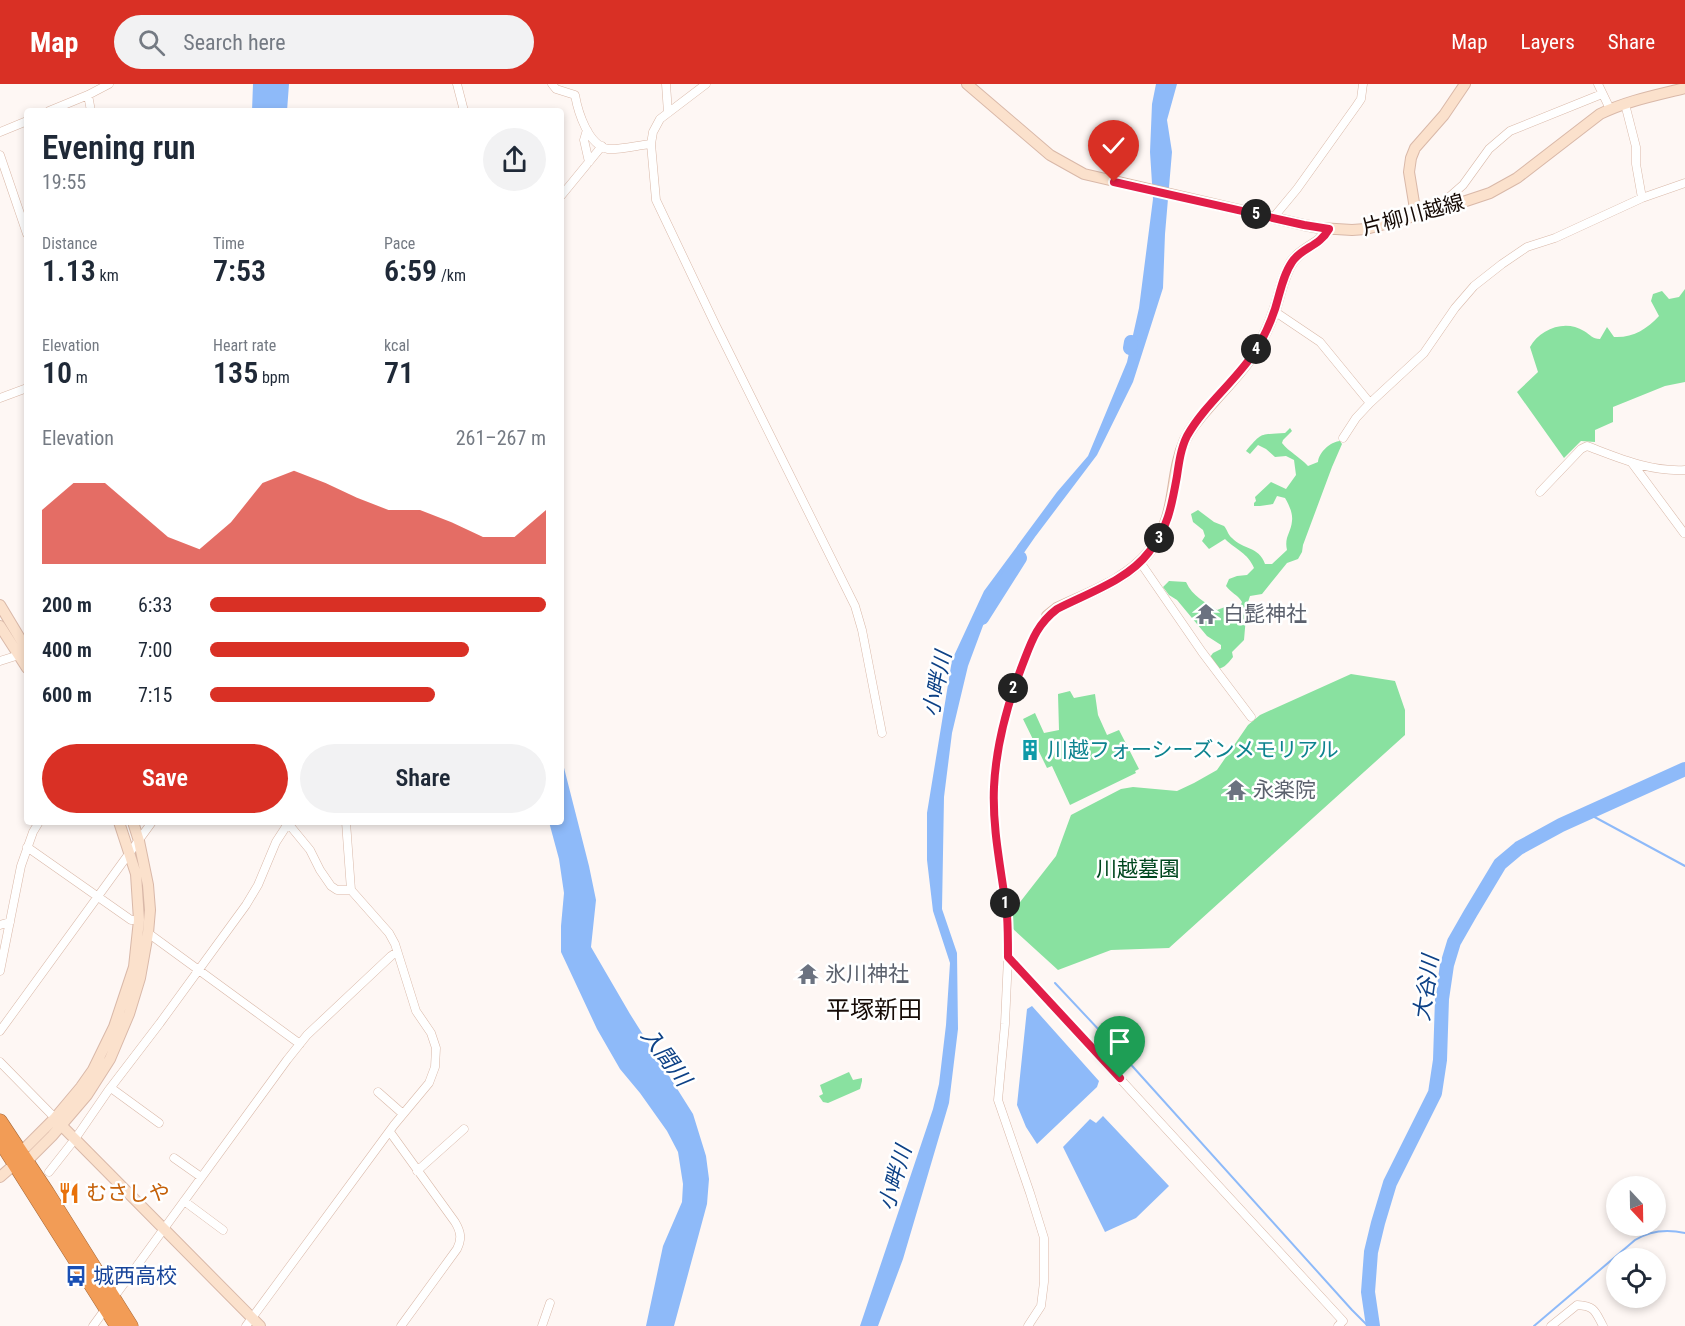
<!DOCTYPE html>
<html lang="en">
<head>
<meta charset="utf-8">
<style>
	body { margin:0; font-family:"Roboto Condensed","Noto Sans JP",sans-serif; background:#f2f2f3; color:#1f2937; height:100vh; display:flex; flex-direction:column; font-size:22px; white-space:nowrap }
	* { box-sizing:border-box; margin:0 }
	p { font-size:20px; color:#747a83 }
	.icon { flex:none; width:33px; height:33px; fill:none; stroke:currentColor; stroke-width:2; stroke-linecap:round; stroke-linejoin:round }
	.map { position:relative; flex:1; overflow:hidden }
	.sheet { position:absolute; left:24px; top:24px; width:540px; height:717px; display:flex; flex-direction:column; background:#fff; border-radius:6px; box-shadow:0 3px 9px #0003 }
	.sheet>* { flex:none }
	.needle { width:39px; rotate:158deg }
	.tools { position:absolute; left:1606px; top:1092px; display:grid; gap:12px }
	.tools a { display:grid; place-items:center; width:60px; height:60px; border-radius:50%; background:#fff; box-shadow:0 3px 9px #0003; font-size:30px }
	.pin { position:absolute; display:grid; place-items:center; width:51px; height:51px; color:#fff; margin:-62px -26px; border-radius:50% 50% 50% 0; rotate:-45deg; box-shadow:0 0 6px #0007 }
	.pin .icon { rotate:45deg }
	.km { position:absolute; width:30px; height:30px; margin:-15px; border-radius:50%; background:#222; color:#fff; font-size:16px; line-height:30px; text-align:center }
	.round { display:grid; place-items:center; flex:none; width:63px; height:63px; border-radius:32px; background:#f2f2f3 }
	.head { display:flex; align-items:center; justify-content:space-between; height:102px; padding:0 18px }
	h1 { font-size:33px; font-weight:600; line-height:45px }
	.stats { display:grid; grid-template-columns:repeat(3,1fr); gap:9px; height:102px; padding:6px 18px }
	.stats div { display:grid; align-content:center }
	.stats b { font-size:30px; font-weight:600 }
	.stats small { font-size:16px; font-weight:400 }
	.stats p { font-size:16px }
	.chart { height:168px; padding:12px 18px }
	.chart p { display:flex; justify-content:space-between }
	.chart svg { width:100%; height:108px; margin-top:6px; fill:#d93025; opacity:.7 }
	.cta { display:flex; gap:12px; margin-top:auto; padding:12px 18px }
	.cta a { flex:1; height:69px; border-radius:36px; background:#d93025; color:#fff; font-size:24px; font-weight:600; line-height:69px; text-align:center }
	.cta a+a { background:#f2f2f3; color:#1f2937 }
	ul { padding:0 18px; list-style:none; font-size:20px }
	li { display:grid; grid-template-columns:96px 72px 1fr; align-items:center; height:45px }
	li i { height:15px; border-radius:8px; background:#d93025 }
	header { display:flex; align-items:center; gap:36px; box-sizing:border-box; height:84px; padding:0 30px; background:#d93025; color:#fff }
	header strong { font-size:28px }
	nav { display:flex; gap:33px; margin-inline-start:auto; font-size:21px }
	.search { width:420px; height:54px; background:#f2f2f3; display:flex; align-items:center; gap:15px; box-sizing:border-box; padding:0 21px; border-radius:33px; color:#747a83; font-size:22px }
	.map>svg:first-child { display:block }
</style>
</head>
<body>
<header>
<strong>Map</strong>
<div class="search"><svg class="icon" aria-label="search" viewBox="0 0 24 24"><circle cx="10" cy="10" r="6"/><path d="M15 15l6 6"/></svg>Search here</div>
<nav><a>Map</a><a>Layers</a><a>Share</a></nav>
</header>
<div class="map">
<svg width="1685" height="1242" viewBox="0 0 1685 1242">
	<rect width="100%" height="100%" fill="#fef7f4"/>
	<path fill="#89e1a0" d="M 1685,205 L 1685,298 L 1665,302 L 1613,323 L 1613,338 L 1595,346 L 1595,358 L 1581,357 L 1564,374 L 1517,308 L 1538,288 L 1530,263 C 1540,245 1565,235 1584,247 C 1591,251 1592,255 1600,255 L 1607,243 L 1614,253 C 1633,254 1647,245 1659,232 L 1651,217 L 1653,210 L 1662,207 L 1669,215 L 1679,213 Z
		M 1290,344 L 1292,347 L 1283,356 L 1282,359 C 1289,368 1300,373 1308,382 L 1318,378 C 1319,368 1330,358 1340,357 L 1342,360 L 1332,383 L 1303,461 L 1302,468 L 1298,475 L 1287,479 L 1262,510 L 1250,512 L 1247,521 L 1244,556 L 1232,568 L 1233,573 C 1227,581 1223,585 1213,586 L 1210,573 L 1213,569 L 1221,565 L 1221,561 L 1207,552 L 1177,516 L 1169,511 L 1163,503 L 1169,497 L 1186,498 C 1193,513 1204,517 1217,526 L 1225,523 L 1238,527 L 1242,518 C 1237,510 1231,509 1226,502 L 1229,495 L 1237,492 L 1247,491 L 1254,484 C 1248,469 1236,466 1225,455 L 1209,465 L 1202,457 L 1205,452 L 1203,446 L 1193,438 L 1191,430 L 1198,426 L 1214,438 L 1224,442 C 1227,445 1228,451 1232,454 C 1243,466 1259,462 1265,480 L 1272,480 L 1287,466 C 1284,453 1291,449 1292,437 C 1293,429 1289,421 1285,414 L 1277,412 L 1273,420 L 1260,422 L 1254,422 L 1254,419 L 1256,417 L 1255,413 L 1271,398 L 1286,405 L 1296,391 L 1294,376 L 1286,372 L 1275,373 L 1266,365 L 1258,361 L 1250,370 L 1246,367 C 1263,347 1260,351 1285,349 Z
		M 1351,590 L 1395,597 L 1405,626 L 1405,651 L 1169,864 L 1111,866 L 1058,886 L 1012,844 L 1011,841 L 1013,840 L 1013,827 L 1056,772 L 1071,731 L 1121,705 L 1133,703 L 1177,707 L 1194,699 L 1217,686 L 1248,641 L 1260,631 Z
		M 1070,607 L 1074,614 L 1095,610 L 1098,631 L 1107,651 L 1119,646 L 1139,685 L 1135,687 L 1136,689 L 1070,721 L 1052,682 L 1047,684 L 1023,635 L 1035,629 L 1044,649 L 1059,646 L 1058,610 Z
		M 849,988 L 853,996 L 862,994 L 862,997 L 860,1005 L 828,1019 L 823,1018 L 819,1012 L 823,1010 L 820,1001 Z"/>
	<path fill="#8ebaf9" d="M 253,0 L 289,0 L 287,27 L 252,27 Z
		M 1156,0 L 1177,0 L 1167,36 L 1172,68 L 1165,150 L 1163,204 L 1133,298 L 1097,371 L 1035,453 L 994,512 L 968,582 L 952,649 L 944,713 L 942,825 L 957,869 L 958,945 L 949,1019 L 903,1175 L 878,1242 L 860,1242 L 933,1025 L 939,1000 L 946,941 L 950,879 L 933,827 L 927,776 L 927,729 L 952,576 L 984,507 L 1057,408 L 1088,372 L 1127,278 L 1139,224 L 1153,115 L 1150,68 L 1152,20 Z
		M 561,672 L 589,782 L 596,816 L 591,863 L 630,930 L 693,1030 L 706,1072 L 709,1095 L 707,1120 L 674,1242 L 646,1242 L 663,1162 L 682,1118 L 683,1100 L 678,1068 L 667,1047 L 640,1009 L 620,985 L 597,945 L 561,868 L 561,842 L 564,809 L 559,775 L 549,738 L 561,738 Z
		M 1032,922 L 1099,997 L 1097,1003 L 1037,1060 L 1026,1043 L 1017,1021 L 1027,925 Z
		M 1103,1032 L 1169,1102 L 1136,1134 L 1105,1148 L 1063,1063 L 1090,1035 L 1096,1039 Z"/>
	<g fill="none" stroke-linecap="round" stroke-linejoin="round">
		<path stroke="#8ebaf9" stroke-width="2" d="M 1589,730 L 1685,782
			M 1055,899 L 1116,964 L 1352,1226 L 1368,1242
			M 1534,1242 L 1635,1156 C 1651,1146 1667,1145 1685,1149"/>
		<path stroke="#8ebaf9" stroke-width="14" d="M 1130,264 L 1131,258
			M 982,534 L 1020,474
			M 1373,1242 L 1368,1208 L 1371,1168 L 1378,1139 L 1390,1099 L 1435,1009 L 1440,976 L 1442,915 L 1447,881 L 1454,858 L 1470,830 L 1500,780 L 1519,764 L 1561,741 L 1685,685"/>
		<defs>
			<path id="street" d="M 457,0 L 464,27
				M 552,0 L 556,5 L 575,11 C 578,28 588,61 608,65 C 620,66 639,61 651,60
				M 666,0 L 668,29
				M 706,0 L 660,35 L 653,48 L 651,60 L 656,116 L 715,240 L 855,522 L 862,546 L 882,649
				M 1598,0 L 1610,25
				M 88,11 L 91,27
				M 1625,20 L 1636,63 L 1636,80 L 1642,114
				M 49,27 L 88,11 L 109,0
				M 587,46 L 584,56 L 589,78
				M 0,48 L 27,37
				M 0,71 L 27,150
				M 561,112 L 602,62
				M 1445,124 L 1447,115 L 1463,101 L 1489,65 L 1510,47 L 1602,10
				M 1273,134 L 1297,105 L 1357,21 L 1361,15 L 1363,0
				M 1274,227 L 1320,258 L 1370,319
				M 0,314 L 27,304
				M 1343,354 L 1356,334 L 1370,319 L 1424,269 L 1455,224 L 1474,202 L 1502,180 L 1527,163 L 1555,154 L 1642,114 L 1685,99
				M 1632,379 L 1684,449
				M 1540,408 L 1581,365 L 1587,362 C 1619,374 1650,388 1685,386
				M 1140,478 L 1202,568 L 1251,633
				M 0,577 L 19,571
				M 287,738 L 310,766 L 320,786 L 331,802 L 337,806 L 351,806
				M 27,763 L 131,836 L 139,836
				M 0,841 L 10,838
				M 148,849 L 300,960
				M 1008,873 L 1343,1237 L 1338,1242
				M 0,887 L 21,782 L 33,748 L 39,738
				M 0,947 L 152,738
				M 0,978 L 55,1034
				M 111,1004 L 159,1039
				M 378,1008 L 403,1030
				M 390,1048 L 455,1138 C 461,1148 462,1155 457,1165 L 401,1242
				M 174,1074 L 201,1093
				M 417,1087 L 464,1045
				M 49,1088 L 75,1055 L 108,1007 L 160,939 L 246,821 L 258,801 L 276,758 L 289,738
				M 184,1117 L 223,1146
				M 93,1242 L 287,976 L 307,951 L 391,872 L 397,868
				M 246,1242 L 394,1041 L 429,999 L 435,983 L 436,964 L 431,949 L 416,927 L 395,860 L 389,849 L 351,806 L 346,738
				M 542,1242 L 550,1219
				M 1028,1242 L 1041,1222 L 1044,1198 L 1044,1154 L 1030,1109 L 998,1016 L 1005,940 L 1008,873 L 1007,835 L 994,731 L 994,703 L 999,662 L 1012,606 L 1036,547 L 1047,532
				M 1551,1242 L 1577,1221 C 1595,1222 1595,1227 1603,1242"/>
			<path id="secondary" d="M 967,0 L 1050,71 L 1084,90 L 1304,141 L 1320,144 L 1352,146 L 1366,145 L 1445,124 L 1490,109 L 1517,94 L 1600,30 C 1626,17 1657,11 1685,4
				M 1416,131 L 1409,88 L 1411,74 L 1415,64 L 1444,31 L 1465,0
				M 0,521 L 27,566
				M 1047,532 L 1057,524 C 1088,509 1127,496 1149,468 C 1179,430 1168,395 1185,356 C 1191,343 1200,333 1209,323 C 1225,304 1243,287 1256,266 C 1264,253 1270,240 1275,225 C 1280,210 1283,191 1292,178 C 1302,163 1319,162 1329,145
				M 0,542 L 27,584
				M 61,1041 L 260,1242
				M 18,1073 L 21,1068 L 55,1034 L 81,1003 L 93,986 L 114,943 L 134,883 L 139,836 L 136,790 L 119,738
				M 0,1093 L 15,1080 L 27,1077 L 52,1052 L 87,1011 L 110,975 L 129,930 L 140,894 L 148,849 L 150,826 L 148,801 L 139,757 L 133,738"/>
			<path id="highway" d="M 0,1037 L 47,1108 L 131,1242
				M 0,1057 L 117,1242"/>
		</defs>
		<use href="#street" stroke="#d9b8a8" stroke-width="9"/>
		<use href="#secondary" stroke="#d9b8a8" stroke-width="12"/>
		<use href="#highway" stroke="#a5693a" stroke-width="15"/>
		<use href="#street" stroke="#fff" stroke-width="8"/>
		<use href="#secondary" stroke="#fbe1cc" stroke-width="10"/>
		<use href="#highway" stroke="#f29c56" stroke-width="14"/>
	</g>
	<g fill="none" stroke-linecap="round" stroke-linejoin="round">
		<defs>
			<path id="route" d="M 1114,98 L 1304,141 L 1329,145 C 1319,163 1302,163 1292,178 C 1283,191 1280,209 1275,225 C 1270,240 1264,253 1256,266 C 1236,297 1205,320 1187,352 C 1181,364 1179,378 1177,392 C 1172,420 1168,445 1149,468 C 1128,496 1088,509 1057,525 C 1036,541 1031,559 1022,582 C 1007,621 996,662 994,703 C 992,746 1002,789 1007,831 C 1008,845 1008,859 1008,873 L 1120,994"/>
		</defs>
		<use href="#route" stroke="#fff" stroke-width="12"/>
		<use href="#route" stroke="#e11d48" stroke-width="8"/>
	</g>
	<defs>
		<symbol id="temple-bare" viewBox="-9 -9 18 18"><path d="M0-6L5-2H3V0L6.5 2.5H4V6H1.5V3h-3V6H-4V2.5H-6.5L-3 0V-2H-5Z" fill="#6b7280" stroke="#fff" stroke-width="2.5" paint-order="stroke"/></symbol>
		<symbol id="building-bare" viewBox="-9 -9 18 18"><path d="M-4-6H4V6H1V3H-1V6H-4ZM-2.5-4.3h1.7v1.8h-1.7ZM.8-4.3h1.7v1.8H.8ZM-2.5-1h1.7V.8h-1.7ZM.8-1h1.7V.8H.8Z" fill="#0f9aa8" stroke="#fff" stroke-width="2.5" paint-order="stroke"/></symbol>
		<symbol id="restaurant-bare" viewBox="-9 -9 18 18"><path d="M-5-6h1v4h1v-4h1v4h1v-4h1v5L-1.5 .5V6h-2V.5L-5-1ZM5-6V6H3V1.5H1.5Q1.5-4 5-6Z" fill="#e8710a" stroke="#fff" stroke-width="2.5" paint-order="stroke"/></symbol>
		<symbol id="bus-bare" viewBox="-9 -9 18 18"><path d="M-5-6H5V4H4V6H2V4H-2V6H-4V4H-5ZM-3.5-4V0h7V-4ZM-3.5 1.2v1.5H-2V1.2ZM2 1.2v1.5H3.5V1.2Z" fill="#1a4fb4" stroke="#fff" stroke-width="2.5" paint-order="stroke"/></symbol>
	</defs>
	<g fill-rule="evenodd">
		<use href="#temple-bare" x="1191" y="515" width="30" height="30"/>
		<use href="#building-bare" x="1015" y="651" width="30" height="30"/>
		<use href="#temple-bare" x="1221" y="691" width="30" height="30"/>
		<use href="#temple-bare" x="793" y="875" width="30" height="30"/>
		<use href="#restaurant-bare" x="54" y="1094" width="30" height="30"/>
		<use href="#bus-bare" x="61" y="1177" width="30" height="30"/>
	</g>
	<g text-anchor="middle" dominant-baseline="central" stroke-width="5" stroke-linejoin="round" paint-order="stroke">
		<g font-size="21" fill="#160b06" stroke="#fff">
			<text transform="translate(1413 131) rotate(-15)">片柳川越線</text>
		</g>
		<g font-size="21" fill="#5b616d" stroke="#fff" text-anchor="start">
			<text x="1223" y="530">白髭神社</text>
			<text x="1253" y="706">永楽院</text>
			<text x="825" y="890">氷川神社</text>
		</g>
		<g font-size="21" fill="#0d838f" stroke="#fff" text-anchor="start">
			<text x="1047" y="666">川越フォーシーズンメモリアル</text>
		</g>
		<g font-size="21" fill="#00481f" stroke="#fff">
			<text x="1138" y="785">川越墓園</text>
		</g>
		<g font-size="21" fill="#c56008" stroke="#fff" text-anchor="start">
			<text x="86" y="1109">むさしや</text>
		</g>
		<g font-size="21" fill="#164399" stroke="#fff" text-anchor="start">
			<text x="93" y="1192">城西高校</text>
		</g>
		<g font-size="22" font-style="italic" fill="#0d4186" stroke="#fff">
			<text transform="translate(937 600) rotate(-78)">小畔川</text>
			<text transform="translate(1426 904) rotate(-82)">大谷川</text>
			<text transform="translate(666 973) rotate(53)">入間川</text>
			<text transform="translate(895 1094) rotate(-74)">小畔川</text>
		</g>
		<g font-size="24" fill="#160b06" stroke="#fff">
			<text x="874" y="926">平塚新田</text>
		</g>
	</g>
</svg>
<div class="tools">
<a><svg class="needle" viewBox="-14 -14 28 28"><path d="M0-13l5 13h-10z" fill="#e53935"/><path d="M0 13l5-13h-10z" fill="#747a83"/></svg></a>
<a><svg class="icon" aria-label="locate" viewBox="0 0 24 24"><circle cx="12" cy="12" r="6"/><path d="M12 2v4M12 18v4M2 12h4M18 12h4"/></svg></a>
</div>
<div class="pin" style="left:1120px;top:994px;background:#1e9e55"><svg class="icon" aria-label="arrive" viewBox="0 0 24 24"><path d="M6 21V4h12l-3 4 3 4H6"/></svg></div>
<div class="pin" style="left:1114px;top:98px;background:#d93025"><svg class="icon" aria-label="check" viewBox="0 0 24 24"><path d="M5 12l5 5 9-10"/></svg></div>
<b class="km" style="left:1005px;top:819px">1</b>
<b class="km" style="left:1013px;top:604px">2</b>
<b class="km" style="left:1159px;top:454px">3</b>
<b class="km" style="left:1256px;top:265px">4</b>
<b class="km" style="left:1256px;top:130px">5</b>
<section class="sheet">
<div class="head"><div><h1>Evening run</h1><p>19:55</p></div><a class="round"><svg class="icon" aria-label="share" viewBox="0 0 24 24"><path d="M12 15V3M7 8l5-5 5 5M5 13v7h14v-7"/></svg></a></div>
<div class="stats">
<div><p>Distance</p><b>1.13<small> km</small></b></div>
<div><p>Time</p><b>7:53</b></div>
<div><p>Pace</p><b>6:59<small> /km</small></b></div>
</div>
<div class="stats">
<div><p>Elevation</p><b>10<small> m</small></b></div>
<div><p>Heart rate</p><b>135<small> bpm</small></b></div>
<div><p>kcal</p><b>71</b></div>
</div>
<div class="chart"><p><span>Elevation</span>261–267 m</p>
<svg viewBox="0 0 160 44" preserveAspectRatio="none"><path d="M0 44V22L10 11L20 11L30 22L40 33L50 38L60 27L70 11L80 6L90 11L100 17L110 22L120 22L130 27L140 33L150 33L160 22V44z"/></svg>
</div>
<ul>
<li><b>200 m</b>6:33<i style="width:100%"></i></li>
<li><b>400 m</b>7:00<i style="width:77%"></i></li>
<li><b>600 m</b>7:15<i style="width:67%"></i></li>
</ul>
<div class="cta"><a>Save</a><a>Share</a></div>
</section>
</div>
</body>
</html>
